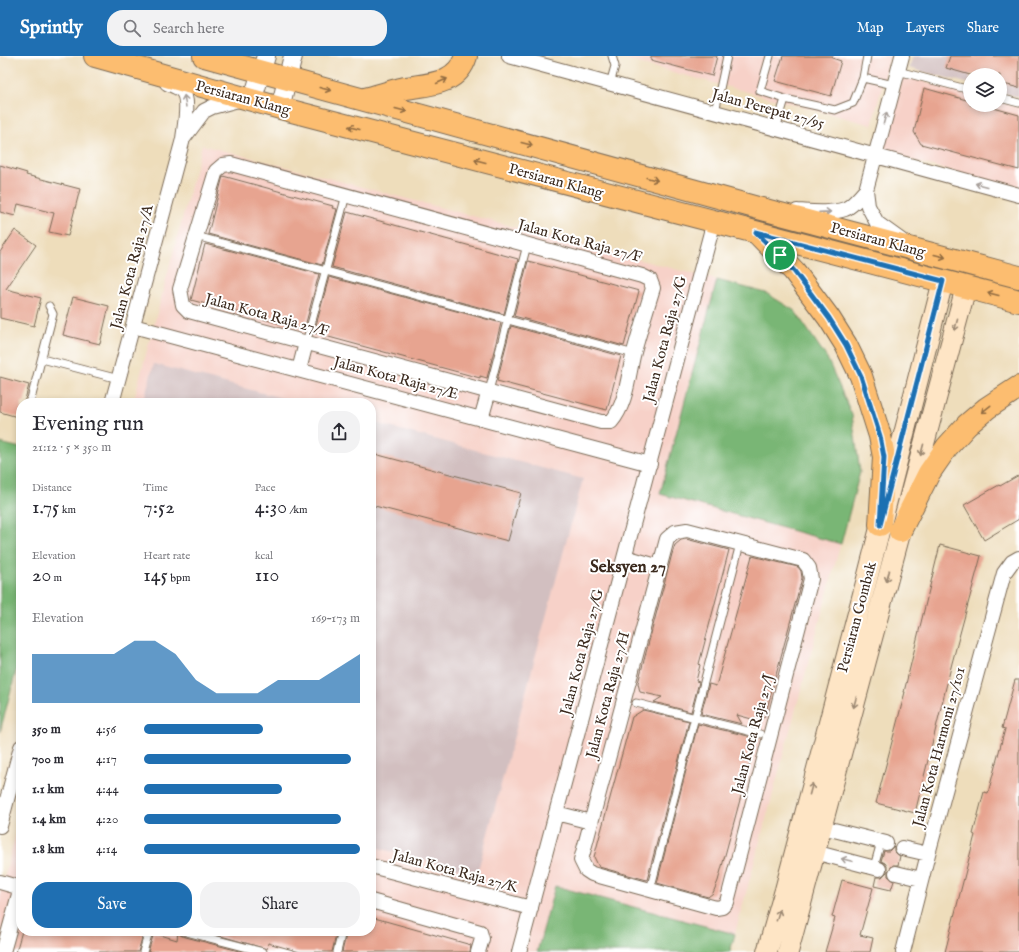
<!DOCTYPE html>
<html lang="en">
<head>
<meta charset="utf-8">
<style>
	body { margin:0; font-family:"IM FELL English",serif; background:#f2f2f3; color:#2b2b33; height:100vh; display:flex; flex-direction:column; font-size:15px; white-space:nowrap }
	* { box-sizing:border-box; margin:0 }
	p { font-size:13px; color:#7c7c81 }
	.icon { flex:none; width:22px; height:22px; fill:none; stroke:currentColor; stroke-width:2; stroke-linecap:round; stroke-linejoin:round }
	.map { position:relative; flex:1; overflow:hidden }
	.side { position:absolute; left:16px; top:342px; width:360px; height:538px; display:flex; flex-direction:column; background:#fff; border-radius:16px; box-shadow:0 2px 6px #0003 }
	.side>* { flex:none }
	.buttons { position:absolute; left:963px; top:12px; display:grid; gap:8px }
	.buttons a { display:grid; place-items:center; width:44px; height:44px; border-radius:50%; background:#fff; box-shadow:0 2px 6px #0003; font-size:20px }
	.pin { position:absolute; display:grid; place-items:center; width:34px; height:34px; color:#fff; margin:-17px; border:2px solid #fff; border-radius:50%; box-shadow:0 1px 4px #0007 }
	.round { display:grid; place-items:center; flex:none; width:42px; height:42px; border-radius:16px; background:#f2f2f3 }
	.headline { display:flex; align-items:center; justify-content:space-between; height:68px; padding:0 16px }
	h1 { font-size:22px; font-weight:600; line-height:30px }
	.stats { display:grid; grid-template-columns:repeat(3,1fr); gap:6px; height:68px; padding:4px 16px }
	.stats div { display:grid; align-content:center }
	.stats b { font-size:20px; font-weight:600 }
	.stats small { font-size:11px; font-weight:400 }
	.stats p { font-size:11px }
	.chart { height:112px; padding:8px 16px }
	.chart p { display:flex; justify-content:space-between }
	.chart svg { width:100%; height:72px; margin-top:4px; fill:#1f6fb2; opacity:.7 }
	.primary-button { display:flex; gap:8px; margin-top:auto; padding:8px 16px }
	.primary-button a { flex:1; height:46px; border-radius:16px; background:#1f6fb2; color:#fff; font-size:16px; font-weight:600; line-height:46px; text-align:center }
	.primary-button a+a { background:#f2f2f3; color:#2b2b33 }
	ul { padding:0 16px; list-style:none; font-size:13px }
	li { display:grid; grid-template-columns:64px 48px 1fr; align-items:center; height:30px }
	li i { height:10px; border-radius:5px; background:#1f6fb2 }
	header { display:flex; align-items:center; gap:24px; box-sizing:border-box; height:56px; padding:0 20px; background:#1f6fb2; color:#fff }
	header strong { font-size:19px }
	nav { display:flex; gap:22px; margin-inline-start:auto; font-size:14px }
	.search { width:280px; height:36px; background:#f2f2f3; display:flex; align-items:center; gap:10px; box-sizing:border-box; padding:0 14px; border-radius:16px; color:#7c7c81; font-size:15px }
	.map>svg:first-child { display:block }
</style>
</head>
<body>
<header>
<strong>Sprintly</strong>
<div class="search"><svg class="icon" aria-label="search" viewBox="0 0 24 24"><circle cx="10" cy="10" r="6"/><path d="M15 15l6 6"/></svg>Search here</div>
<nav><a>Map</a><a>Layers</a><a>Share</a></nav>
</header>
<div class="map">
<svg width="1019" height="896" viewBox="0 0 1019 896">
	<rect width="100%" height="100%" fill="#fff"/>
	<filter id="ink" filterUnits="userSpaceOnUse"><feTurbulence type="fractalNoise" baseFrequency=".025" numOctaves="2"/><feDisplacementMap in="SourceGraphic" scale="8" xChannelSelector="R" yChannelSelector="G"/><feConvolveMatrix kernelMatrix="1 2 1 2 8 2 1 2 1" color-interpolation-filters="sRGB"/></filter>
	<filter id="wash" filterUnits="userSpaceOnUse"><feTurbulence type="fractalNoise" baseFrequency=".012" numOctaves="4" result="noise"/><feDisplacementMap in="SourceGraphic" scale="16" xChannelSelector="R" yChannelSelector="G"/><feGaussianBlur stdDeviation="0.9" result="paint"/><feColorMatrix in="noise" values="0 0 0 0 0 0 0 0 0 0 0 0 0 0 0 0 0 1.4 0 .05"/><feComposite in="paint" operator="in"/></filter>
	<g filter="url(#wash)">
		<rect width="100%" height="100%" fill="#edb"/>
		<path fill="#f7d1c8" d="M 612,0 L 890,0 L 872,69 Z
			M 902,19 L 970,38 L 970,49 L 1000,49 L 1000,46 L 1019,51 L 1019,134 L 882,96 Z
			M 202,89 L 766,237 L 795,255 L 826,302 L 852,359 L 860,416 L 730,896 L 0,896 L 0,837 L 21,759 L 21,875 L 371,875 L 371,347 L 133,347 Z"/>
		<path fill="#d2bfc0" d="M 913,0 L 1019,0 L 1019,41 L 1000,36 L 1000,19 L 970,19 L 970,28 L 909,12 Z
			M 154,308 L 300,347 L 143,347 Z
			M 371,366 L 583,423 L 477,818 L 371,790 Z"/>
		<path fill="#79b675" stroke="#5a704a" d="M 717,224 L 766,237 L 795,255 L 827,302 L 852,359 L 860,416 L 841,488 L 660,438 Z
			M 0,387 L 21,392 L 21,596 L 0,676 Z
			M 555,830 L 735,878 L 730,896 L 537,896 Z"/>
		<g id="blocks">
			<path fill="#e7a490" d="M 651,0 L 717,0 L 712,20 L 651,4 Z
				M 783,0 L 833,0 L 832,2 L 841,5 L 831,40 L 775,25 Z
				M 950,0 L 1019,0 L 1019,32 L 1000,27 L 1000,19 L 970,19 L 946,12 Z
				M 924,32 L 970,45 L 970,49 L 983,49 L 1019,59 L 1019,114 L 921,88 L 914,76 Z
				M 0,109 L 27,117 L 26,119 L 80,133 L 68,180 L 49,176 L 54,157 L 18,148 L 15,160 L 0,156 Z
				M 223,120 L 333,150 L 332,152 L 337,153 L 322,209 L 208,178 Z
				M 347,156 L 518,203 L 504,258 L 332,211 Z
				M 15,174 L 36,189 L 6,233 L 41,242 L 34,270 L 0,262 L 0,196 Z
				M 205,188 L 319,218 L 304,274 L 191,244 Z
				M 528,205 L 639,235 L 624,290 L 514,260 Z
				M 329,221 L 501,267 L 487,322 L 480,320 L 480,322 L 314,277 Z
				M 73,241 L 109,250 L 100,288 L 63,279 Z
				M 511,270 L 621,300 L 607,354 L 497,325 Z
				M 0,321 L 29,329 L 24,347 L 21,347 L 21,362 L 0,356 Z
				M 371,397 L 521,437 L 508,485 L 371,449 Z
				M 1019,419 L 1019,463 L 984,484 L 964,449 L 999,429 L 1000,430 Z
				M 686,483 L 729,494 L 699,608 L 700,609 L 696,625 L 699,626 L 691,656 L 654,646 L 662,641 L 640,636 L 638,627 L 672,498 L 675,489 L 681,484 Z
				M 940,489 L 981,500 L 952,607 L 915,757 L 876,747 L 905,636 L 904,636 Z
				M 752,500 L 798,511 L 801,515 L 802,522 L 765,660 L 759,665 L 737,659 L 742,668 L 701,658 L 709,628 L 716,630 Z
				M 1015,624 L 1019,624 L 1019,896 L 945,896 L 975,779 L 973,778 L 984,736 L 988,737 L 1005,673 L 1002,672 Z
				M 643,654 L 689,665 L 647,824 L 599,811 L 594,801 L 632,661 Z
				M 698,668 L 748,680 L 754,692 L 718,825 L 713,837 L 708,841 L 657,827 Z
				M 894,790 L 894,795 L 897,798 L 900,800 L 898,809 L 893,809 L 888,815 L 888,820 L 894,825 L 891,834 L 874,830 L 876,821 L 882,821 L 887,816 L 887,810 L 885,807 L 881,805 L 884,795 L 889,795 Z
				M 842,824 L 873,832 L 860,879 L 873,882 L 870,896 L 825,896 L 835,862 L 832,861 Z
				M 371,861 L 471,889 L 470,896 L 342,896 L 347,875 L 371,875 Z
				M 22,875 L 144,875 L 138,896 L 16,896 Z
				M 178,875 L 179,878 L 182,880 L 243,896 L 148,896 L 154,877 L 177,884 Z
				M 203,875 L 337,875 L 332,896 L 300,896 L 268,887 L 267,893 Z"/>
		</g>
	</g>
	<g filter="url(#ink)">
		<use href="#blocks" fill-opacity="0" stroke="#7a6955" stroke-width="1"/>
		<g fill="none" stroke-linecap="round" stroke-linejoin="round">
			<defs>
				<path id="service" d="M 770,0 L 760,35 L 785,43
					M 898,15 L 970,34
					M 863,22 L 867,0
					M 610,28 L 615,10 L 612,0
					M 1000,42 L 1019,47
					M 715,56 L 727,0
					M 776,73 L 785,43 L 835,54 L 853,47 L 863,22 L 894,29
					M 196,180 L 634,298
					M 306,287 L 346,139
					M 42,303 L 119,323
					M 489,335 L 527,189
					M 30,347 L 53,258 L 49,250
					M 636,647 L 760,678
					M 874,811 L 881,786
					M 650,834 L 740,488
					M 183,875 L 263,896
					M 143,896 L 149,875
					M 337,896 L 342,875"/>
				<path id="minor" d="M 509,0 L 1019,139
					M 902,0 L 866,134 L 868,150 L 877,167 L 902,185
					M 183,83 L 204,55 L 212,51 L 242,43
					M 231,108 L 642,220 L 650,224 L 653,232 C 646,255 639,277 633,300 C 628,322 626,349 611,366 L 601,366 L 189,255 L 183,249 L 180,233 L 216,115 L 223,109 Z
					M 797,155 C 812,156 830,158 845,153 C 853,150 860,140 866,134
					M 133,270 L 650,408
					M 299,314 L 306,287
					M 112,347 L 183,83 C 184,72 191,42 181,34 C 177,31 171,29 167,27
					M 481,363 L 489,335
					M 687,474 L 803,504 L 809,512 L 811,523 L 727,846 L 722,851 L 716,852 L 592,818 L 586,814 L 581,804 L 667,483 L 675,476 Z
					M 625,501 L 660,511
					M 556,757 L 591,766
					M 0,770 L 21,691
					M 822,771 L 886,787
					M 902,792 L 928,798
					M 814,796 L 879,813
					M 371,810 L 531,852
					M 896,817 L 921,823
					M 0,826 L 21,832
					M 371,845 L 480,876 L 482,883 L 478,896
					M 3,896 L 21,831
					M 519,896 L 714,165
					M 903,896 L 928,798 L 1004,517 L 1012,506 L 1019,502"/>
				<path id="tertiary" d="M 252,45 L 266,0
					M 280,52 L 293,0"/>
				<path id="secondary" d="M 767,896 L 785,834 L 868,519 L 943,225
					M 788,896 L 966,231"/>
				<path id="primary" d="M 95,0 L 280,52 L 1019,245
					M 204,0 L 758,152 L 1019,221
					M 365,43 C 377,40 389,36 401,33 C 426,28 457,30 466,0
					M 757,177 L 794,215 L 829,262 L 846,289 L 861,320 L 880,380 L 884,401 L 880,469
					M 900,475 L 929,417 L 947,391 L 967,369 L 987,352 L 1019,331"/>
			</defs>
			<use href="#service" stroke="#7a6955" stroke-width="9"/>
			<use href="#minor" stroke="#7a6955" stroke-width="16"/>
			<use href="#tertiary" stroke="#7a6955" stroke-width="20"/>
			<use href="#secondary" stroke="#7a6955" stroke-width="22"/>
			<use href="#primary" stroke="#7a6955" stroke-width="24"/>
			<use href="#service" stroke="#fff" stroke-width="7"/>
			<use href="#minor" stroke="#fff" stroke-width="14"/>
			<use href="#tertiary" stroke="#fff" stroke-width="18"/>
			<use href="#secondary" stroke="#fee5c5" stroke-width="20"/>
			<use href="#primary" stroke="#fcbd6f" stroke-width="22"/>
		</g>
		<defs><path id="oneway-shaft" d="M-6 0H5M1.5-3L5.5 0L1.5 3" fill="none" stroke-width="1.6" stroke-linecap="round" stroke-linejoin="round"/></defs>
		<g stroke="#926c42">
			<use href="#oneway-shaft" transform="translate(442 25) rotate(-24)"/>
			<use href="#oneway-shaft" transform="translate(325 33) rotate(15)"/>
			<use href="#oneway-shaft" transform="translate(401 54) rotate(15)"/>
			<use href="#oneway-shaft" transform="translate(354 72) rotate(-165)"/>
			<use href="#oneway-shaft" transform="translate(527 88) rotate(15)"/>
			<use href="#oneway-shaft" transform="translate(480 105) rotate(-165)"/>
			<use href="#oneway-shaft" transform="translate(652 123) rotate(15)"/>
			<use href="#oneway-shaft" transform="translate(940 200) rotate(15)"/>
			<use href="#oneway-shaft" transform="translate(993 238) rotate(-165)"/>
			<use href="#oneway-shaft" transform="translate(986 353) rotate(142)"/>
		</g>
		<g stroke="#a79f9a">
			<use href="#oneway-shaft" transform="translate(185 45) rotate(-99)"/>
			<use href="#oneway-shaft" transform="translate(885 62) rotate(-75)"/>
			<use href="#oneway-shaft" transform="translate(981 129) rotate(-165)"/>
			<use href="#oneway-shaft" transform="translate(825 156) rotate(-2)"/>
			<use href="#oneway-shaft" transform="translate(847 804) rotate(-166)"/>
		</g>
		<g stroke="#9c8872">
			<use href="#oneway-shaft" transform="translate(956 269) rotate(105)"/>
			<use href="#oneway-shaft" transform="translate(922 394) rotate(105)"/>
			<use href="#oneway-shaft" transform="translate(888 520) rotate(105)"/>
			<use href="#oneway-shaft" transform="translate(855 646) rotate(105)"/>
			<use href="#oneway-shaft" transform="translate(811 733) rotate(-75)"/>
			<use href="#oneway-shaft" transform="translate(778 859) rotate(-74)"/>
		</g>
	</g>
	<g fill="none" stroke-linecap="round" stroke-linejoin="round" filter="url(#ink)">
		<defs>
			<path id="route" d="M 756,176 L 943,225 L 880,469 L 884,401 L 880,380 L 861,320 L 846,289 L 829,262 L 794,215 Z"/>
		</defs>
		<use href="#route" stroke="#fff" stroke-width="8"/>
		<use href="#route" stroke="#1f6fb2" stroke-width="5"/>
	</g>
	<g text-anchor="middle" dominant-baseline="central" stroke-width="4" stroke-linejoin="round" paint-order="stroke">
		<g font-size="15" fill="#3b2a1e" stroke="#fff">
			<text transform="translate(243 42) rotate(15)">Persiaran Klang</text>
			<text transform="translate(768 53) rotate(15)">Jalan Perepat 27/95</text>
			<text transform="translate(556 125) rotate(15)">Persiaran Klang</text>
			<text transform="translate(878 184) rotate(15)">Persiaran Klang</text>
			<text transform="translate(580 185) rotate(15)">Jalan Kota Raja 27/F</text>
			<text transform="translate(132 211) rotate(-75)">Jalan Kota Raja 27/A</text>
			<text transform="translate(267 259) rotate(15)">Jalan Kota Raja 27/F</text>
			<text transform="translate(665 283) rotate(-75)">Jalan Kota Raja 27/G</text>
			<text transform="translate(396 322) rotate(15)">Jalan Kota Raja 27/E</text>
			<text transform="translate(857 561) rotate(-75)">Persiaran Gombak</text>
			<text transform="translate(582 596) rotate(-75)">Jalan Kota Raja 27/G</text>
			<text transform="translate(608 639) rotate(-75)">Jalan Kota Raja 27/H</text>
			<text transform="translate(753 678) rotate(-75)">Jalan Kota Raja 27/J</text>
			<text transform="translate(939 691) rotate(-75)">Jalan Kota Harmoni 27/101</text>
			<text transform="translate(455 815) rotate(15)">Jalan Kota Raja 27/K</text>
		</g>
		<g font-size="17" font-weight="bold" fill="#3b2a1e" stroke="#fff">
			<text x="628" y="511">Seksyen 27</text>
		</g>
	</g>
</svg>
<div class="buttons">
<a><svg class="icon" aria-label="layers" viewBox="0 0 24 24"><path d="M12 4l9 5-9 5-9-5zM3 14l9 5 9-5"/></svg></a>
</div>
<div class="pin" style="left:780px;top:199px;background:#1e9e55"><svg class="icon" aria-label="arrive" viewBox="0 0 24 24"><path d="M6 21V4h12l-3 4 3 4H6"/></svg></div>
<section class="side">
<div class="headline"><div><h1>Evening run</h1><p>21:12 · 5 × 350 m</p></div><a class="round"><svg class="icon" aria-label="share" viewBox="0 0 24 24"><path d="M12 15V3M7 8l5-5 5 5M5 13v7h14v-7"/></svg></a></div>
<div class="stats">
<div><p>Distance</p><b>1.75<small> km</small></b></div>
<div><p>Time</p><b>7:52</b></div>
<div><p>Pace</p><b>4:30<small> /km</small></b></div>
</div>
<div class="stats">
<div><p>Elevation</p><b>20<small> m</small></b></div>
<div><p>Heart rate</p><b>145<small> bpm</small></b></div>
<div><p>kcal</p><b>110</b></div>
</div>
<div class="chart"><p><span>Elevation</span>169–173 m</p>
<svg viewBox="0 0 160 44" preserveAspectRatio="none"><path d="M0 44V14L10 14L20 14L30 14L40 14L50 6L60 6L70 14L80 30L90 38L100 38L110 38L120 30L130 30L140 30L150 22L160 14V44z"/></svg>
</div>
<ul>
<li><b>350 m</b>4:56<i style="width:55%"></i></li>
<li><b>700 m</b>4:17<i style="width:96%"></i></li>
<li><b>1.1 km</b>4:44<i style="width:64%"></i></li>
<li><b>1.4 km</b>4:20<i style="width:91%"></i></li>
<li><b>1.8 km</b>4:14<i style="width:100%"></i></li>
</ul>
<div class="primary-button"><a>Save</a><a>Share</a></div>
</section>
</div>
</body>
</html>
